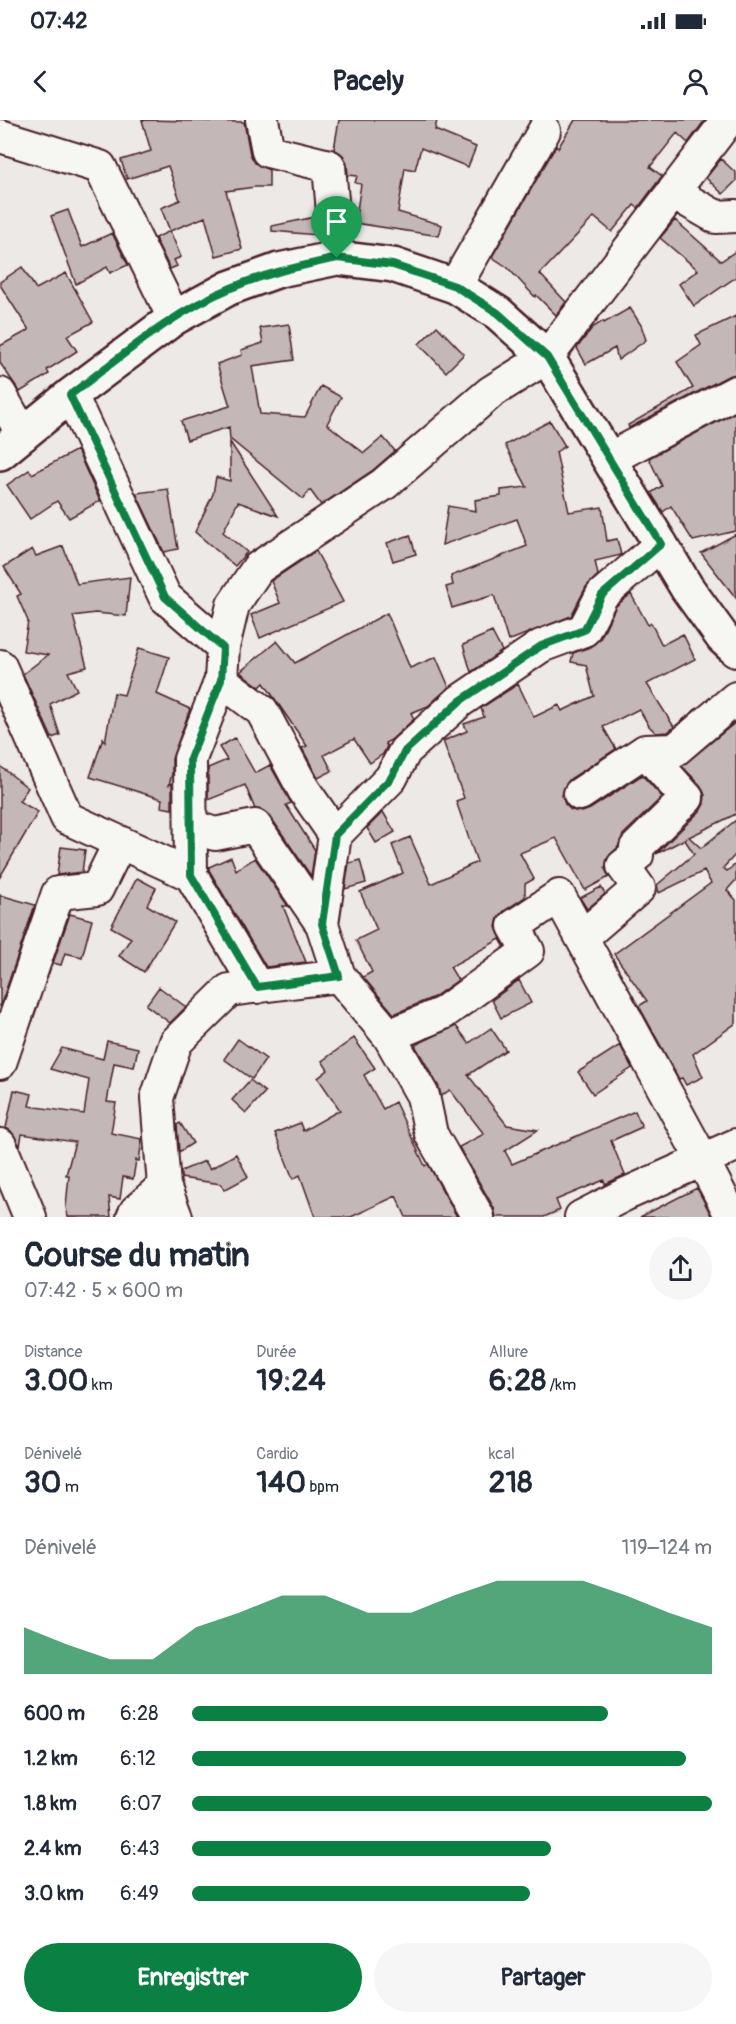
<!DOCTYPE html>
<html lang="fr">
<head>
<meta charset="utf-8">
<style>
	body { margin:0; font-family:Pangolin,sans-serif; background:#f6f6f7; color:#1f2937; height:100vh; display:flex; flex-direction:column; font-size:22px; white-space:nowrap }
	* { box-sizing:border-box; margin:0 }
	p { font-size:20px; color:#747a83 }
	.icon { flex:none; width:33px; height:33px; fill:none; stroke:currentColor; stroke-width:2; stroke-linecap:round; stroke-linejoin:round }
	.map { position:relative; height:1097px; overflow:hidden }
	.details { display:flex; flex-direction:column; background:#fff; flex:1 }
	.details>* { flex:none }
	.pin { position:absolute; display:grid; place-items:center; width:51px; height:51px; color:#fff; margin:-62px -26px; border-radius:50% 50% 50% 0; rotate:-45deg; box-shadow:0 0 6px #0007 }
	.pin .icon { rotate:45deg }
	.round { display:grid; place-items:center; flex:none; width:63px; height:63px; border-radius:32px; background:#f6f6f7 }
	.headline { display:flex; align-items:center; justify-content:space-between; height:102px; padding:0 24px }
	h1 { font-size:33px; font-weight:800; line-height:45px }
	.stats { display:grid; grid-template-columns:repeat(3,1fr); gap:9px; height:102px; padding:6px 24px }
	.stats div { display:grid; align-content:center }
	.stats b { font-size:30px; font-weight:800 }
	.stats small { font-size:16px; font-weight:400 }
	.stats p { font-size:16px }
	.chart { height:168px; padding:12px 24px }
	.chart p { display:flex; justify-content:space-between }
	.chart svg { width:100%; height:108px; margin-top:6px; fill:#0b8043; opacity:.7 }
	.button { display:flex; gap:12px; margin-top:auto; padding:12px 24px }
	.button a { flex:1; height:69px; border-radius:36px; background:#0b8043; color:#fff; font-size:24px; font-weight:800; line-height:69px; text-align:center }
	.button a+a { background:#f6f6f7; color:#1f2937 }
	ul { padding:0 24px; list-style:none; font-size:20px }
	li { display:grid; grid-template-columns:96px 72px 1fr; align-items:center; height:45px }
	li i { height:15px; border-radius:8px; background:#0b8043 }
	.status { display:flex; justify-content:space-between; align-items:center; height:42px; padding:0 30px; background:#fff; direction:ltr }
	.status svg { height:16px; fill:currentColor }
	header { display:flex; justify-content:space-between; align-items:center; height:78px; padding:0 24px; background:#fff; font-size:27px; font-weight:800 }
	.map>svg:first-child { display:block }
</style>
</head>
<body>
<div class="status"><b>07:42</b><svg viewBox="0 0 49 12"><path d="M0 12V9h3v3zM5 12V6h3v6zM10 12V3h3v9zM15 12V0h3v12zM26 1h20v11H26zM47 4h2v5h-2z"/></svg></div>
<header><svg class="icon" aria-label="back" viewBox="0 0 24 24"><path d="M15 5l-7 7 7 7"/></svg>Pacely<svg class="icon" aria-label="person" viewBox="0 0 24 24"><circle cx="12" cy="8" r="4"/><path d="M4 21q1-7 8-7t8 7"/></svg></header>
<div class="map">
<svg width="736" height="1097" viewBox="0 0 736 1097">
	<rect width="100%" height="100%" fill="#ece9e6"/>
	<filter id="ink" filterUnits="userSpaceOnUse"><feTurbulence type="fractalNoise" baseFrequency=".0167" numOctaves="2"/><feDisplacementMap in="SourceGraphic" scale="12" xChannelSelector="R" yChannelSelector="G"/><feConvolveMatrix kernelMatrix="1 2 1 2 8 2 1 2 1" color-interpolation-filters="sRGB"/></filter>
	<g filter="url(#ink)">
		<path fill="#c4b7b7" stroke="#4a1f2b" stroke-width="1.5" d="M 142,0 L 244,2 L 250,34 L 255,43 L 269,50 L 269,67 L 255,67 L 226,71 L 242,129 L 216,136 L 205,97 L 170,111 L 161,88 L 180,80 L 168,46 L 127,59 L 121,40 L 151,31 Z
			M 339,0 L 437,0 L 435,10 L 476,27 L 468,47 L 421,28 L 415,50 L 405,48 L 398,92 L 442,105 L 439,116 L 355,103 L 361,64 L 355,63 L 357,56 L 348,55 L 347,44 L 343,35 L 334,29 Z
			M 575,0 L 705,0 L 688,23 L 677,13 L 650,47 L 662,56 L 638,88 L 634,85 L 612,112 L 594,97 L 540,154 L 566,182 L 556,195 L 536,175 L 535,177 L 507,147 L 492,137 L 556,26 L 558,28 Z
			M 721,39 L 736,53 L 736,61 L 723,74 L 706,58 Z
			M 68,90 L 82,127 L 112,113 L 128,145 L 110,153 L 107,147 L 76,164 L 51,96 Z
			M 315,97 L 317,115 L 272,111 L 272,106 Z
			M 675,100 L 721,141 L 736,131 L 736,157 L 694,186 L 679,164 L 698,150 L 660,118 Z
			M 170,111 L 181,137 L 174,140 L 177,146 L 170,149 L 155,118 Z
			M 22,147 L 36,169 L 66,153 L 93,202 L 67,216 L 77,231 L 47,250 L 49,254 L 20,272 L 0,243 L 0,226 L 29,210 L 0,165 L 0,162 Z
			M 630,188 L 641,205 L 646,220 L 618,240 L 615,228 L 586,244 L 577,228 L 592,208 L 603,201 L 604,203 Z
			M 736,196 L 736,254 L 728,256 L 629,308 L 628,305 L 693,268 L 677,242 L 701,225 L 696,215 Z
			M 289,204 L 294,240 L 252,246 L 260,294 L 305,297 L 321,266 L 341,277 L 327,304 L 364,333 L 383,317 L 395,331 L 373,350 L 321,385 L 310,370 L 303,379 L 230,319 L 229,307 L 187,320 L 181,301 L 230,286 L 217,244 L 242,235 L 241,230 L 263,223 L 260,208 Z
			M 437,206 L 464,234 L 446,252 L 419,224 Z
			M 736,292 L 736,411 L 693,421 L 671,386 L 663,392 L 651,373 L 662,366 L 649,338 Z
			M 550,301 L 565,326 L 556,332 L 569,392 L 602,387 L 607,421 L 617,419 L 621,435 L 595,441 L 598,455 L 586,467 L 571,496 L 508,521 L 494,475 L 452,488 L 446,467 L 453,465 L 451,456 L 527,426 L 517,399 L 442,425 L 448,386 L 476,391 L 475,380 L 501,376 L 501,370 L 527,367 L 505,325 Z
			M 230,322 L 278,396 L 238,382 L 223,412 L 247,432 L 235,446 L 195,412 L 213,374 L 216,357 L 230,361 Z
			M 77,330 L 100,381 L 69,398 L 57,381 L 30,399 L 7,365 L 29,350 L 32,354 Z
			M 168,369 L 178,429 L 164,432 L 136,373 Z
			M 736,414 L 736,478 L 701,433 Z
			M 410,415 L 416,434 L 393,441 L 387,423 Z
			M 63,426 L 77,464 L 130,457 L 126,496 L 95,493 L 73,496 L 87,547 L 68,552 L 77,570 L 50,584 L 60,615 L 52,618 L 23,554 L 48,535 L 23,531 L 28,501 L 17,476 L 21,474 L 4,447 L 32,429 L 36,436 Z
			M 316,431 L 343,482 L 260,518 L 251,495 L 280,483 L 271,461 Z
			M 631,474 L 648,505 L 651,503 L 662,525 L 683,514 L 695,539 L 647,564 L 674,607 L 697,588 L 668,612 L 656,613 L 649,606 L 639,589 L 603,607 L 616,629 L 570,659 L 564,667 L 562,676 L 565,684 L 571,690 L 582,692 L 590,689 L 642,655 L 662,677 L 623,715 L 618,727 L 607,739 L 605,749 L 609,757 L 585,770 L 556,718 L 520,733 L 534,759 L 525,764 L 525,777 L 504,791 L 498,798 L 496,807 L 504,826 L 500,819 L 450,847 L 458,860 L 434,877 L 394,894 L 363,857 L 372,852 L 356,820 L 377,810 L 360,772 L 403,753 L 392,725 L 410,717 L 431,764 L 477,742 L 456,681 L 464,678 L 443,621 L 467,611 L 464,604 L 484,597 L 481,588 L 518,564 L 534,597 L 559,585 L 562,591 L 594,576 L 586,545 L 571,542 L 573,533 L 590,527 L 600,519 L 616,486 Z
			M 387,493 L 410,548 L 436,537 L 449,567 L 428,586 L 411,593 L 414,599 L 391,620 L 385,623 L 387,626 L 383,634 L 370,643 L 354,619 L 324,635 L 332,651 L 318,658 L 302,628 L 307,626 L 264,563 L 260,567 L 240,552 L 277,521 L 295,543 Z
			M 492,512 L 502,531 L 471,552 L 463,525 Z
			M 139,528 L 169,537 L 157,574 L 190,589 L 172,639 L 172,654 L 169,665 L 172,663 L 172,689 L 161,687 L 162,679 L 90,657 L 103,618 L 105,622 L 114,573 L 124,575 Z
			M 736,602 L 736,694 L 689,717 L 701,728 L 736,700 L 736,734 L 723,748 L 727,751 L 736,744 L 736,760 L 727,770 L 736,780 L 736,903 L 693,934 L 703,957 L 686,965 L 682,958 L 679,959 L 639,886 L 647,881 L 614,834 L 711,763 L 704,751 L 659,773 L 657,765 L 694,734 L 685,720 L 687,718 L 656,734 L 700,691 L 704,684 L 705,675 L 701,666 L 682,646 Z
			M 235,618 L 255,653 L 270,645 L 291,683 L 286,685 L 315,730 L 311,756 L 270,696 L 262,690 L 255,689 L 245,665 L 208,680 L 208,648 L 227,640 L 219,627 Z
			M 0,646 L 28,668 L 19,681 L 38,692 L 0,757 Z
			M 383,692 L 395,712 L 376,723 L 367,708 Z
			M 61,727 L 85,730 L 82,752 L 57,755 Z
			M 231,737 L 236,750 L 255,738 L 288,786 L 283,786 L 306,842 L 266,847 L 209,750 L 209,747 Z
			M 360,740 L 366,763 L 345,769 L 349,743 Z
			M 137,758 L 156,768 L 147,785 L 175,802 L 144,852 L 119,836 L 131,818 L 111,807 Z
			M 601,767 L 605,774 L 587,789 L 580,778 Z
			M 0,775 L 35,785 L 0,887 Z
			M 70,794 L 92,800 L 82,837 L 65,833 L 61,845 L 53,843 Z
			M 519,860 L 531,883 L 501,898 L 492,880 Z
			M 159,867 L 186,887 L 170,903 L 146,885 Z
			M 456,906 L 469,923 L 491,908 L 506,930 L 468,955 L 507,1005 L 538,1010 L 505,1031 L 512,1044 L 635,991 L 642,1007 L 611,1021 L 625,1055 L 605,1064 L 604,1060 L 556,1080 L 560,1090 L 544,1097 L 496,1097 L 494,1088 L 459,1027 L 484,1014 L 450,970 L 441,976 L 439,967 L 415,925 Z
			M 354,918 L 375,948 L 364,955 L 383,989 L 395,982 L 425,1046 L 428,1044 L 457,1097 L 406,1097 L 396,1076 L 351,1097 L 315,1097 L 300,1055 L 293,1059 L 275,1013 L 300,1003 L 303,1011 L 340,990 L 318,958 L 328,950 L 322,941 Z
			M 238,919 L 266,939 L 252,959 L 224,939 Z
			M 107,921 L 138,928 L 134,947 L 114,943 L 107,982 L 116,983 L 111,1013 L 142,1019 L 139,1041 L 136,1040 L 133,1059 L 123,1057 L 120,1079 L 109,1077 L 111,1097 L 68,1097 L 66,1087 L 69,1055 L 66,1055 L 75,1022 L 22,1014 L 20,1026 L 11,1011 L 6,1008 L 14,970 L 32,974 L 29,986 L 84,994 L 89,960 L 50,949 L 62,928 L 103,939 Z
			M 620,925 L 632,948 L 593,974 L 578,952 Z
			M 250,960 L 265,972 L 246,993 L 232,980 Z
			M 180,1003 L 193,1023 L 179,1032 L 177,1005 Z
			M 236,1034 L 248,1057 L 224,1070 L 221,1064 L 181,1058 L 181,1051 L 205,1041 L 210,1049 Z
			M 697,1068 L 712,1097 L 640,1097 Z"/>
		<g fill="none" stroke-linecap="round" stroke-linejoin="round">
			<defs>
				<path id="minor" d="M 262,0 L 268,31 L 329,46 L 337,138
					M 0,16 L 100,47 L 174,198
					M 674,73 L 716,97 L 736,96
					M 455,166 L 544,11
					M 0,274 L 23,315
					M 71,275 L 165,477 L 223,527
					M 609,339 L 736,272
					M 0,546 L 67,698 L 191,755
					M 221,560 L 262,591 L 304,670 L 335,715
					M 580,674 L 645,631 L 675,630 L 736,578
					M 191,706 L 215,714 L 255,706 L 322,804
					M 582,817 L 639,768 L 623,746 L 637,735 L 636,728 L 687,678 L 645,631
					M 339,856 L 322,804 L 335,715 L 391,658 L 405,631 L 460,581 L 541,526 L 584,510 L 602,475 L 661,424
					M 257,867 L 191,755 L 190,639 L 221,560 L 223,527 L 233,485 L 258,448 L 384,364 L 491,272 L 547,237 L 728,0
					M 389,916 L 443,893 L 528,831 L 514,806 L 559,776 L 702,1039 L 732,1097
					M 0,943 L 58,773 L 97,769 L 120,722
					M 0,1025 L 30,1097
					M 133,1097 L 136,1091 L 164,1066
					M 176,1097 L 164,1066 L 157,978 L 176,922 L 229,870 L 339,856 L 389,916 L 423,976 L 431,1014 L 478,1097
					M 581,1097 L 624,1075 L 736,1025"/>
				<path id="major" d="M 0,333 L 71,275 L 174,198 L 229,168 L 279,150 L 337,138 L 393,145 L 455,166 L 498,193 L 547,237 L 687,468 L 723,518 L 736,530"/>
			</defs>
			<use href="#minor" stroke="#4a1f2b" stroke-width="36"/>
			<use href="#major" stroke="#4a1f2b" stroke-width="38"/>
			<use href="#minor" stroke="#f6f6f2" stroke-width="32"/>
			<use href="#major" stroke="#f6f6f2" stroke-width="33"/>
		</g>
	</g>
	<g fill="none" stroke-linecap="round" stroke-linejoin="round" filter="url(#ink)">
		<defs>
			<path id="route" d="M 337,138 L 393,145 L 455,166 L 498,193 L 547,237 L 661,424 L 602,475 L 584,510 L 541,526 L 460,581 L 405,631 L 391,658 L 335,715 L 322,804 L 339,856 L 257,867 L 191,755 L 190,639 L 221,560 L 223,528 L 165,477 L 70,275 C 121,237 172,192 231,168 C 266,153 301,146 337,138 Z"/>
		</defs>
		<use href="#route" stroke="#fff" stroke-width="12"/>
		<use href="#route" stroke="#0b8043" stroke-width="8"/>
	</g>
</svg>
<div class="pin" style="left:337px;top:138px;background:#1e9e55"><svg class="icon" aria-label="arrive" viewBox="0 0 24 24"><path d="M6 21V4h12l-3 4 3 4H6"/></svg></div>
</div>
<section class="details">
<div class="headline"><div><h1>Course du matin</h1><p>07:42 · 5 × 600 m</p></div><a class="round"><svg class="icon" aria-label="share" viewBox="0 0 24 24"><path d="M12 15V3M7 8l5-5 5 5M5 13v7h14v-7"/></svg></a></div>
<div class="stats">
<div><p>Distance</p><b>3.00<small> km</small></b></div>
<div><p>Durée</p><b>19:24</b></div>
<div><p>Allure</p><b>6:28<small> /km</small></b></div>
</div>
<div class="stats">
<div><p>Dénivelé</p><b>30<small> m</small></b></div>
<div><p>Cardio</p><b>140<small> bpm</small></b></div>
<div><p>kcal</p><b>218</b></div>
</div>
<div class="chart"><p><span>Dénivelé</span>119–124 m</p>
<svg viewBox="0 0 160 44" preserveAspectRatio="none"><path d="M0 44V25L10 32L20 38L30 38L40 25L50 19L60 12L70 12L80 19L90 19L100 12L110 6L120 6L130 6L140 12L150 19L160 25V44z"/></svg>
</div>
<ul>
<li><b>600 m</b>6:28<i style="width:80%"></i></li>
<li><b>1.2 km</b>6:12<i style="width:95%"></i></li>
<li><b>1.8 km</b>6:07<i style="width:100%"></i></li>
<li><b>2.4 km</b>6:43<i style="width:69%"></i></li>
<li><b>3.0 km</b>6:49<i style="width:65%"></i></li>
</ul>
<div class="button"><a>Enregistrer</a><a>Partager</a></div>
</section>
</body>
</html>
